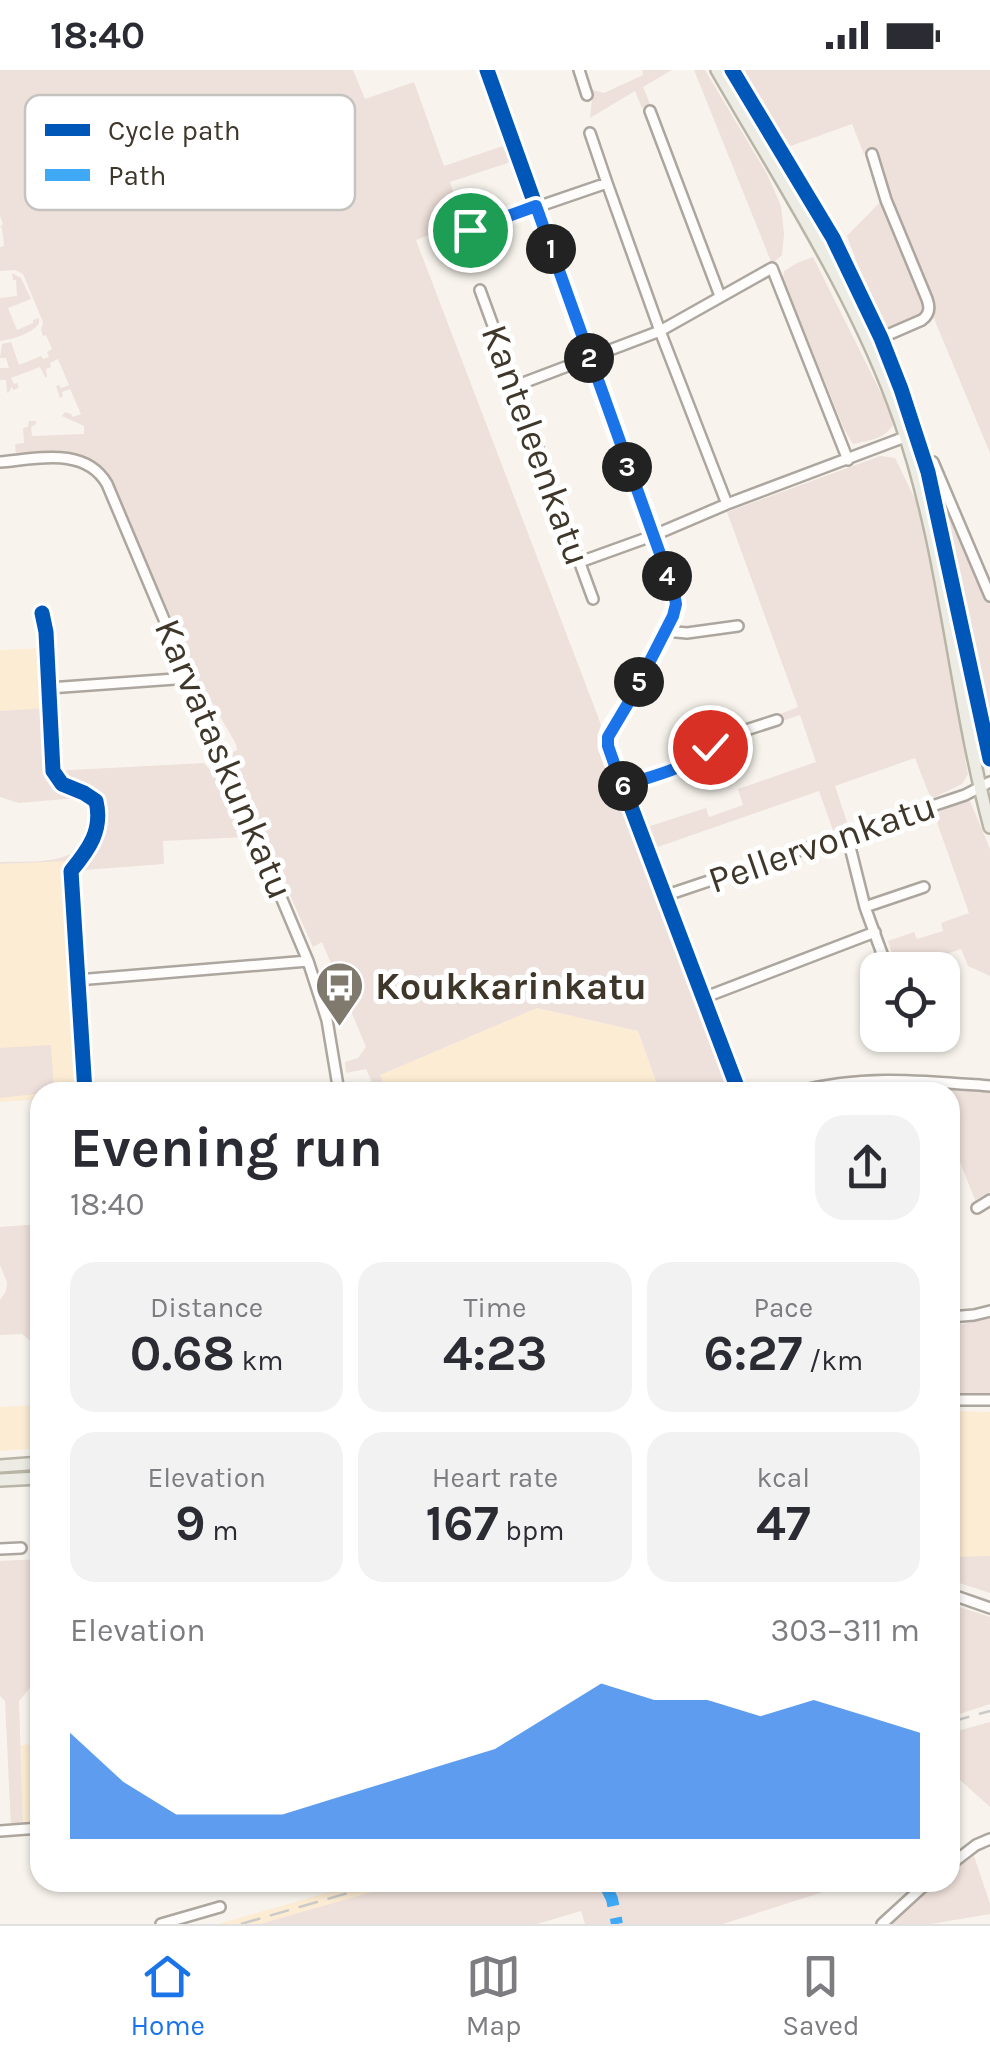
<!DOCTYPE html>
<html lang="en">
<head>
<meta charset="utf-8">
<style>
	body { margin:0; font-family:Karla,sans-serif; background:#f2f2f3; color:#2b2b33; height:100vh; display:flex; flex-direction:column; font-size:38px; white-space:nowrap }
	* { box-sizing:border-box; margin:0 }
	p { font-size:32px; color:#7c7c81 }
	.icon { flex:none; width:55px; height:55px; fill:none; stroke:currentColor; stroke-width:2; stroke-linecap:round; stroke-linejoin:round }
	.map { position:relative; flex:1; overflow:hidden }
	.panel { position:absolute; left:30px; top:1012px; width:930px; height:810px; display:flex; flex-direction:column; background:#fff; border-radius:30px; box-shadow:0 2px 8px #0004 }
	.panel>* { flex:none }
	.buttons { position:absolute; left:860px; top:882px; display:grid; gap:20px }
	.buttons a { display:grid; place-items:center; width:100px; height:100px; border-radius:20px; background:#fff; box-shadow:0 2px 8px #0004; font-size:50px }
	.pin { position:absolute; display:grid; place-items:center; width:85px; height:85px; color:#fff; margin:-42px; border:5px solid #fff; border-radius:50%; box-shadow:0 2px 10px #0007 }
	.km { position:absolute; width:50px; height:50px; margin:-25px; border-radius:50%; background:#222; color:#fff; font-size:28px; line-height:50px; text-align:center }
	.round { display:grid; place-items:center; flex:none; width:105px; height:105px; border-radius:30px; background:#f2f2f3 }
	.summary { display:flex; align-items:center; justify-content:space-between; height:170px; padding:0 40px }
	h1 { font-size:55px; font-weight:700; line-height:75px }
	.stats { display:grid; grid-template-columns:repeat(3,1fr); gap:15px; height:170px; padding:10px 40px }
	.stats div { display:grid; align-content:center; border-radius:25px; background:#f2f2f3; text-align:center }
	.stats b { font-size:50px; font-weight:700 }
	.stats small { font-size:28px; font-weight:400 }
	.stats p { font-size:28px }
	.chart { height:280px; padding:20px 40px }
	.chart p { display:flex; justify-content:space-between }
	.chart svg { width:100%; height:180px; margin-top:10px; fill:#1a73e8; opacity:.7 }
	.status { display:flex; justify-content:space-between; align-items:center; height:70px; padding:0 50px; background:#fff; direction:ltr }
	.status svg { height:28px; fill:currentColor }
	.dock { display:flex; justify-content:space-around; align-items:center; height:140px; border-top:2px solid #e1e1e2; background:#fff; font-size:28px; color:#7c7c81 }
	.dock a { display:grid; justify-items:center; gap:5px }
	.dock .active { color:#1a73e8 }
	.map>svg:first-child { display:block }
</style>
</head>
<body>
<div class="status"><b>18:40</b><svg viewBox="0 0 49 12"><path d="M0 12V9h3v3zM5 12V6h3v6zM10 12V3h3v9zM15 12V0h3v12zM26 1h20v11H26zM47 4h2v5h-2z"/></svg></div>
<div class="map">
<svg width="990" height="1854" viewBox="0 0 990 1854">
	<rect width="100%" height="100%" fill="#f8f4ed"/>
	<path fill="#fcecd3" d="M 43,578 L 47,638 L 0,641 L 0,580 Z
		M 65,791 L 82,1022 L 40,1022 L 40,1029 L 0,1032 L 0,794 Z
		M 537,938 L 638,961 L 660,1022 L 387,1022 L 380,1005 Z
		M 40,1335 L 40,1378 L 0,1381 L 0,1337 Z
		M 950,1341 L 990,1342 L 990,1495 L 950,1495 Z
		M 40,1674 L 40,1755 L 23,1756 L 20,1675 Z
		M 361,1813 L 407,1813 L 260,1854 L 218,1854 Z"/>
	<path fill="#eee0da" d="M 0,0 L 353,0 L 365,29 L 414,12 L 444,96 L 509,74 L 514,91 L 450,112 L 463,152 L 416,170 L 597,644 L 731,1013 L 727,1022 L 660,1022 L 638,961 L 537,938 L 380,1005 L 387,1022 L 376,1022 L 366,999 L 346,1003 L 345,992 L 358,988 L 366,977 L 322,872 L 313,877 L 228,685 L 237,680 L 236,674 L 207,624 L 205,625 L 112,412 C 88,372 54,386 16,385 L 15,374 L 24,373 L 23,358 L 28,357 L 29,351 L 36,351 L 36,354 L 31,357 L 32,366 L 84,364 L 84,356 L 62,346 L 65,342 L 71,344 L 73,347 L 81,344 L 70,319 L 62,322 L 63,326 L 60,328 L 56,316 L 59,315 L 61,318 L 69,315 L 58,289 L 50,293 L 51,297 L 46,299 L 47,307 L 45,307 L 40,297 L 11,308 L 14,314 L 17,313 L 19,317 L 14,320 L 11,317 L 10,321 L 7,323 L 6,310 L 0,310 L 0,298 L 9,298 L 6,288 L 0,288 L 2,274 L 11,272 L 19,295 L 41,286 L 43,289 L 49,287 L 47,282 L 52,279 L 46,265 L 43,266 L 41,260 L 43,252 L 23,204 L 15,200 L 0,201 L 0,177 L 4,176 L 2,158 L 0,157 L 3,154 L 0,146 Z
		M 642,0 L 672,0 L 643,17 L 650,34 L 642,38 L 635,21 L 590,48 L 593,20 L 604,23 L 643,5 Z
		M 694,0 L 705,0 L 767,104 L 781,136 L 784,164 L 782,185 L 772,194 Z
		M 738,0 L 990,0 L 990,383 L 935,251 L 930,229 L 874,82 L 864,84 L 852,54 L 785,78 Z
		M 883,129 L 924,232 L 919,246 L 883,263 L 847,166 Z
		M 813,187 L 890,341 L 893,355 C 883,370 869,370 853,374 L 844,359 L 783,209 L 784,201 L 797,193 Z
		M 12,203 L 21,208 L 31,229 L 8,238 L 17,260 L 33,253 L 33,250 L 39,248 L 39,254 C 31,264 13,269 0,271 L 0,228 L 17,226 L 16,210 L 13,210 Z
		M 880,386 L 895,388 L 916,431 L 939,538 L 968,704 L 962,714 L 931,729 L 915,688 L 835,716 L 849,758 L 834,763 L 819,721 L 652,779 L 644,758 L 706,738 L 709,747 L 743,735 L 738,719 L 816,692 L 800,645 L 782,651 L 780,644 L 798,637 L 727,442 Z
		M 931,401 L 936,404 L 990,532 L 990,646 L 985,649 Z
		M 47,638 L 52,701 L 204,693 L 219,710 L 245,767 L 163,771 L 164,794 L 71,801 L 70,791 L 0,794 L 0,792 C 44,791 96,797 94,737 L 85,730 L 76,728 L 19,733 L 0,727 L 0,641 Z
		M 970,731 L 990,779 L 990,906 L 968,896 L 961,879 L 898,900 L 888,871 L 914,862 L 917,869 L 943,861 L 941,853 L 969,843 L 934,744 L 962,732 Z
		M 51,975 L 54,1022 L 0,1028 L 0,978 Z
		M 943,1019 L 990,1022 L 990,1122 L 975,1130 L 950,1067 L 950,1022 L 937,1022 Z
		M 40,1154 L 40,1279 L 22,1264 L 0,1265 L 0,1230 L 6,1221 L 7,1212 L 0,1195 L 0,1157 Z
		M 990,1248 L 990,1323 L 950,1324 L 950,1254 L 963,1254 Z
		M 990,1486 L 990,1523 L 950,1510 L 950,1487 Z
		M 40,1489 L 40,1605 L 19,1631 L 23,1756 L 11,1757 L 5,1631 L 0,1626 L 0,1491 Z
		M 950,1534 L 990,1547 L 990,1634 L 950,1647 Z
		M 990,1652 L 990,1737 L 950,1701 L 950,1663 Z
		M 974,1786 L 990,1834 L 990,1844 L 931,1854 L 891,1854 L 938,1813 L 950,1812 L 950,1802 Z
		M 407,1812 L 850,1812 L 851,1813 L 723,1854 L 585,1854 L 581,1841 L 537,1854 L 260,1854 Z"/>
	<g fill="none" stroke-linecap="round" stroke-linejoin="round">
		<defs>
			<path id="minor" d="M 487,0 L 674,523 L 676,535 L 673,546 L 630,630 L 611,659 L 608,667 L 608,676 L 739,1022
				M 579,0 L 587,25
				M 650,41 L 720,226
				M 607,113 L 660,261 L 727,434
				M 470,160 L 607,113 L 590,63
				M 480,220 L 593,529
				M 869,273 L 922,250 C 930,244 930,237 927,229 L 886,130 L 872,84
				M 515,316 L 660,261 L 772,198 L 848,390
				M 0,392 C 36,389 85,376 107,414 L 308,891 L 327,950 L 339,1022
				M 933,392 L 990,526
				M 580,492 L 652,466 L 727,434 L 905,367
				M 665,561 L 687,563 L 738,556
				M 49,618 L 189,608
				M 622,716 L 687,693 L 701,686 L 718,669 L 777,650
				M 847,765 L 865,837 L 888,900
				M 664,826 L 965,725 L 990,712
				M 865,837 L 924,817
				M 77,910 L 308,891
				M 703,928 L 875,862
				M 797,1022 C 861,1004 925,1011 990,1016
				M 977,1138 L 990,1130
				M 950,1247 L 974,1245 L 990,1241
				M 950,1330 L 990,1330
				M 0,1479 L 21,1478
				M 950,1524 L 990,1538
				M 0,1761 L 40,1758
				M 950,1795 L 976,1775 L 990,1769
				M 161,1854 L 220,1837
				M 882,1854 L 928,1812"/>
			<path id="major" d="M 717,0 C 782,113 857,226 900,350 C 946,481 954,623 990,757
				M 0,1396 L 40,1393
				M 0,1410 L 40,1408"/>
		</defs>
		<use href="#minor" stroke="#aca69e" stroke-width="14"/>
		<use href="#major" stroke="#b8b5a7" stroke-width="16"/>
		<use href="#minor" stroke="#fefdfc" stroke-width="9"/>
		<use href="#major" stroke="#ecece5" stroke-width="11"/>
		<path stroke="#cccac8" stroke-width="2.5" stroke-dasharray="20 10" stroke-linecap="butt" d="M 950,1652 L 990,1641
			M 241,1854 L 386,1812"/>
		<path stroke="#3fa9f5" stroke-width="12" stroke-dasharray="25 12" stroke-linecap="butt" d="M 604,1813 L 612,1829 L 617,1854"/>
		<defs>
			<path id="cycleway" d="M 487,0 L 674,523 L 676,535 L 673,546 L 630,630 L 611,659 L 608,667 L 608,676 L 739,1022
				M 732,0 L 833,168 L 881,268 L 901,319 L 928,402 L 990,689
				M 42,543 L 46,562 L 53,701 L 62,714 L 84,723 L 96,731 C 103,760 89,779 71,801 L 85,1022"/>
		</defs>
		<use href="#cycleway" stroke="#fff" stroke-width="21"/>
		<use href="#cycleway" stroke="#0057b8" stroke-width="15"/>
	</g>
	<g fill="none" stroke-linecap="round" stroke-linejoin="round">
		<defs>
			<path id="route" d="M 470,160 L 536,136 L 674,523 L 676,534 L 673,546 L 630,630 L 608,667 L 608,676 L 622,716 C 652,706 688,699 710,677"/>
		</defs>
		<use href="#route" stroke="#fff" stroke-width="20"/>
		<use href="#route" stroke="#1a73e8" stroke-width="12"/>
	</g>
	<defs>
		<symbol id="bus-pin" viewBox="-11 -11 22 30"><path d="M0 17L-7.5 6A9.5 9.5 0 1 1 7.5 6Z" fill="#80796e" stroke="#fff"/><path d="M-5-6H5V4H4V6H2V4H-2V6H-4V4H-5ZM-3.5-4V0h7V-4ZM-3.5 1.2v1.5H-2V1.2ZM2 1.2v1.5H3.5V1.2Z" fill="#fff"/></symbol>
	</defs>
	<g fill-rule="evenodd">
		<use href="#bus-pin" x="312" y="888" width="55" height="75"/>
	</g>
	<g text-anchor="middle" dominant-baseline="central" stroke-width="10" stroke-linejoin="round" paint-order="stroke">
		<g font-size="38" fill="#3f372a" stroke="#fff">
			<text transform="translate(536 375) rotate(70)">Kanteleenkatu</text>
			<text transform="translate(224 689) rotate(67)">Karvataskunkatu</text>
			<text transform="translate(822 773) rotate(-19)">Pellervonkatu</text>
		</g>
		<g font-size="38" font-weight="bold" fill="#3f372a" stroke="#fff" text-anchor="start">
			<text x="375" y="916">Koukkarinkatu</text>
		</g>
	</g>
	<rect x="25" y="25" width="330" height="115" rx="15" fill="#fff" stroke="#c5c3bf" stroke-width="2.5"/>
	<rect x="45" y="54" width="45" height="12" fill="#0057b8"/>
	<rect x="45" y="99" width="45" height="12" fill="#3fa9f5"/>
	<g font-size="28" fill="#3f372a">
		<text x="108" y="70">Cycle path</text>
		<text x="108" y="115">Path</text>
	</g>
</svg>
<div class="buttons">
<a><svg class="icon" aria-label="locate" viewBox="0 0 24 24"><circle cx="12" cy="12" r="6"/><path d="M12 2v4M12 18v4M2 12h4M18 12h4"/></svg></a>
</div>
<div class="pin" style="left:470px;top:160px;background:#1e9e55"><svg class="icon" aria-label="arrive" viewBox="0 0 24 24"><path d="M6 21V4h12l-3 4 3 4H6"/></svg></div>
<div class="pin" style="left:710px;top:677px;background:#d93025"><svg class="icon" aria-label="check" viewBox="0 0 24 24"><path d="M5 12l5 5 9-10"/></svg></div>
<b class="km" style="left:551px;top:179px">1</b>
<b class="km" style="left:589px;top:288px">2</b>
<b class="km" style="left:627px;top:397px">3</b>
<b class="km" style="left:667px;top:506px">4</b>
<b class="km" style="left:639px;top:612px">5</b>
<b class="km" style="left:623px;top:716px">6</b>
<section class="panel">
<div class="summary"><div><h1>Evening run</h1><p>18:40</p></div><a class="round"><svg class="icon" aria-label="share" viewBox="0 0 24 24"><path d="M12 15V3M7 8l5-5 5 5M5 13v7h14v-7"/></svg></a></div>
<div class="stats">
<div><p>Distance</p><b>0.68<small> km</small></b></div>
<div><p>Time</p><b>4:23</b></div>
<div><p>Pace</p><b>6:27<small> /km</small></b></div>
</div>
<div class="stats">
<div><p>Elevation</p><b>9<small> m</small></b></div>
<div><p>Heart rate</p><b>167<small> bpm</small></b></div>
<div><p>kcal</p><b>47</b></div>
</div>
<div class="chart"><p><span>Elevation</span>303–311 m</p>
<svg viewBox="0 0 160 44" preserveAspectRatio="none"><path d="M0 44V18L10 30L20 38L30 38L40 38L50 34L60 30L70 26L80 22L90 14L100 6L110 10L120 10L130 14L140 10L150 14L160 18V44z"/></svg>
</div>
</section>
</div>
<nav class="dock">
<a class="active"><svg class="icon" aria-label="home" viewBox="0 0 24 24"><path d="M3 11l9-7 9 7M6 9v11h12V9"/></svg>Home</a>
<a><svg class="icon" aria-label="map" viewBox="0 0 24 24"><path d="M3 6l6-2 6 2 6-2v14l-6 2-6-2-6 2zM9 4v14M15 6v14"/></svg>Map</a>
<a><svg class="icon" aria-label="saved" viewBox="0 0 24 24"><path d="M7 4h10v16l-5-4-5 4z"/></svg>Saved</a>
</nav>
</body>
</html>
